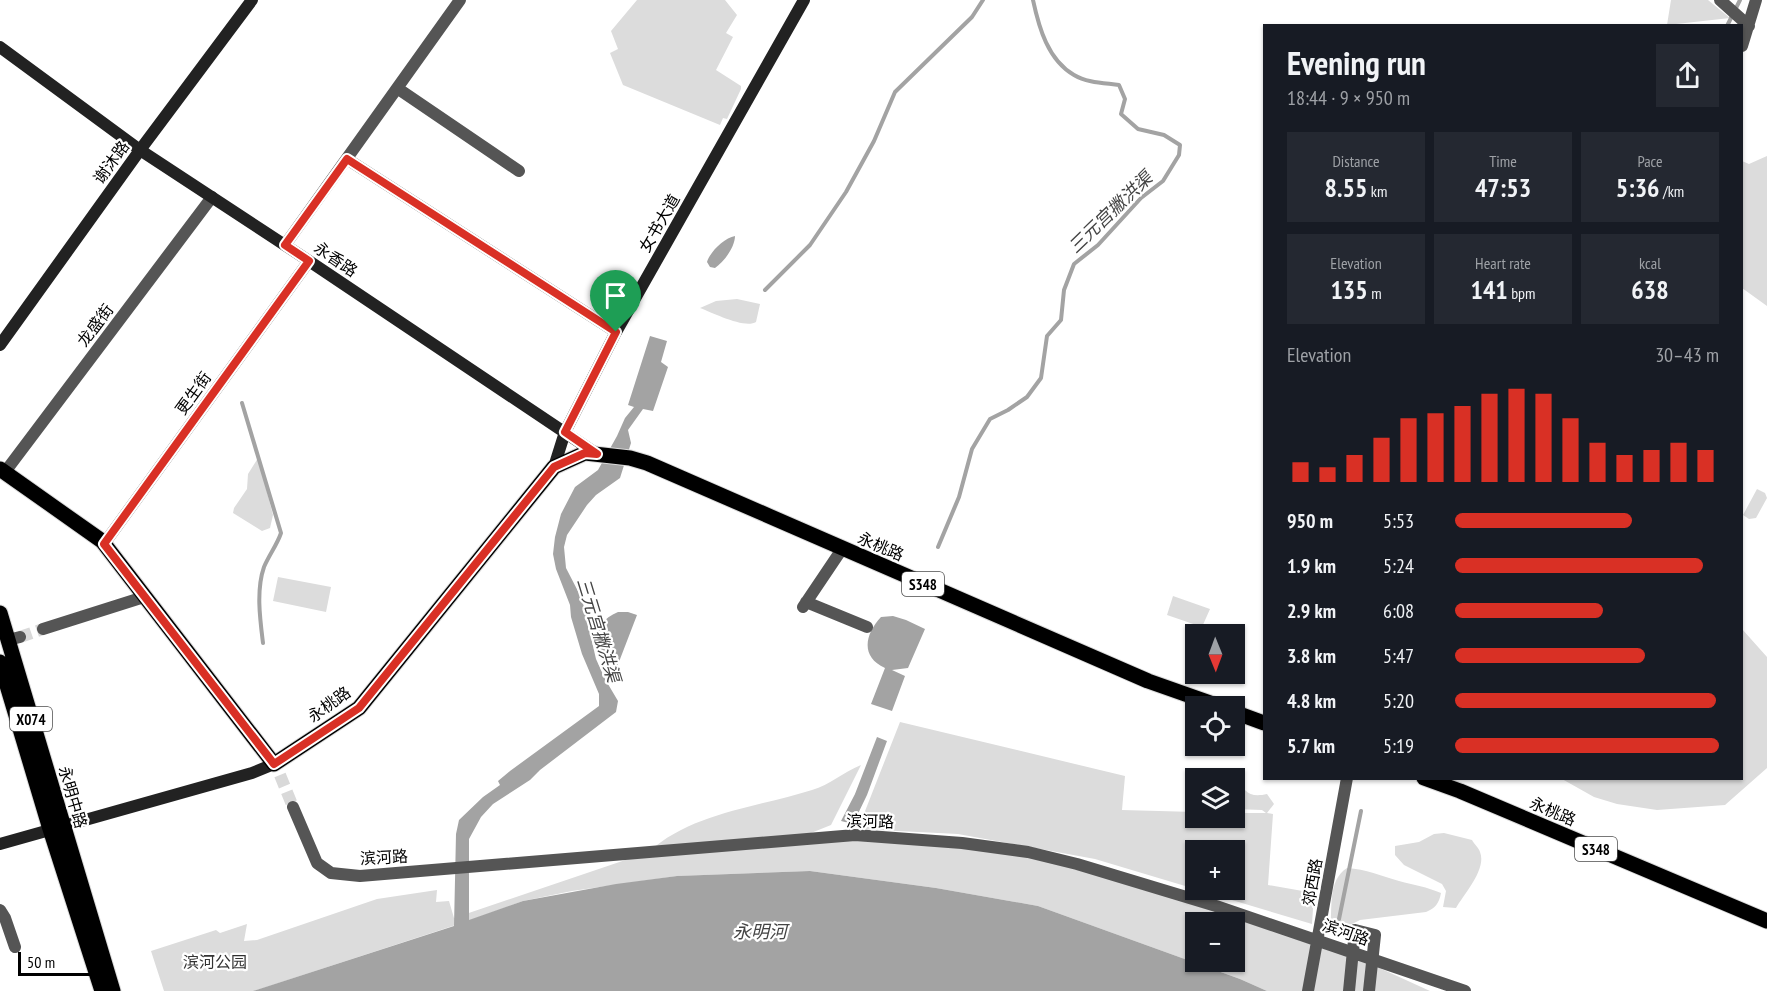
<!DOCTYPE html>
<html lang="en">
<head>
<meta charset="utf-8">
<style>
	body { margin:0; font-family:"PT Sans Narrow","Noto Sans SC",sans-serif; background:#242831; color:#f1f3f6; height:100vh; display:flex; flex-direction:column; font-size:22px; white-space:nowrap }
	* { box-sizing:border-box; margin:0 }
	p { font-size:20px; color:#9ea1a6 }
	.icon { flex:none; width:33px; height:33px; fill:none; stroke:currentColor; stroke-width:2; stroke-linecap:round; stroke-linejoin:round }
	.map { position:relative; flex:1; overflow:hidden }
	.panel { position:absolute; left:1263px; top:24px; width:480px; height:756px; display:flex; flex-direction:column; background:#171b24; border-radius:0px; box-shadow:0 2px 4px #0004 }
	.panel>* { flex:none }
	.needle { width:39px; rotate:179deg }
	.fabs { position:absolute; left:1185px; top:624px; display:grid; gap:12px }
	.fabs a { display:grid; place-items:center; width:60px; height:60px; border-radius:0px; background:#171b24; box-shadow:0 2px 4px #0004; font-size:30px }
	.scale { position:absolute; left:18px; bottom:15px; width:88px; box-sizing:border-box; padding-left:6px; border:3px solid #000; border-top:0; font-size:16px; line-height:21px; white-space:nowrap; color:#000; -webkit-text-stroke:4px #fff; paint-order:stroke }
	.pin { position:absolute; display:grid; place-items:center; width:51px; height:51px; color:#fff; margin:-62px -26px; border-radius:50% 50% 50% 0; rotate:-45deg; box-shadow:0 0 6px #0007 }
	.pin .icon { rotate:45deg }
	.round { display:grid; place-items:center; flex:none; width:63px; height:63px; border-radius:0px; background:#242831 }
	.overview { display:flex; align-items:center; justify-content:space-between; height:102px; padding:0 24px }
	h1 { font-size:33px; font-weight:700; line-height:45px }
	.metrics { display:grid; grid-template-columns:repeat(3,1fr); gap:9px; height:102px; padding:6px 24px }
	.metrics div { display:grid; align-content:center; border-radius:0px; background:#242831; text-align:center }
	.metrics b { font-size:26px; font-weight:700 }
	.metrics small { font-size:16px; font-weight:400 }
	.metrics p { font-size:16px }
	.chart { height:168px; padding:12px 24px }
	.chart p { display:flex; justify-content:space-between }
	.chart svg { width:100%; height:108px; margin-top:6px; stroke:#d93025; stroke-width:6 }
	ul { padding:0 24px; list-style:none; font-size:20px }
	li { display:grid; grid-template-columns:96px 72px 1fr; align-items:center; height:45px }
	li i { height:15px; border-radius:8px; background:#d93025 }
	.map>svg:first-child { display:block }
</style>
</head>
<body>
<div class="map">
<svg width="1767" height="991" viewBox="0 0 1767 991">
	<rect width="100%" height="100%" fill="#fff"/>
	<path fill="#dcdcdc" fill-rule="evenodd" d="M 637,0 L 725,0 L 737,15 L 726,33 L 733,37 L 716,70 L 741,86 L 741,89 L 727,119 L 723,118 L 720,125 L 623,85 L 610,53 L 618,49 L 611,31 Z
		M 1671,0 L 1708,0 L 1730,18 L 1667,25 Z
		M 1767,156 L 1767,306 L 1742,288 L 1742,161 L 1749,164 Z
		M 737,299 L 760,304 L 756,322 C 745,329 713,313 700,308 L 716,301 Z
		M 258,458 L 273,515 L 270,528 L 262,531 L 233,513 L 234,508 L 247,489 L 248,474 Z
		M 1757,489 L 1765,493 L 1767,498 L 1756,518 L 1749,519 L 1743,515 Z
		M 278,577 L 331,587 L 326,612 L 273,601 Z
		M 1173,596 L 1210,609 L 1202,627 L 1167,615 Z
		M 1742,629 L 1767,657 L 1767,768 L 1725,805 L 1657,810 L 1617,804 L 1594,797 L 1562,779 L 1742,778 Z
		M 900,722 L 1125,776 L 1122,810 L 1195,812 L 1196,818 L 1234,818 L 1235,813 L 1266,813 L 1262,810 L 1235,809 L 1234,778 L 1215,778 L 1215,775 C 1223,768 1231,771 1240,776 C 1242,792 1250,798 1267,794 L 1274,804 L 1267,813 L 1273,814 L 1268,885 L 1314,893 L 1312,924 L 1095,859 L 958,834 L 858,829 ZM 1196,850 L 1234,850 L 1234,890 L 1196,890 Z
		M 861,765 L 831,825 L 796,839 L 855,835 L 1028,853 L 1318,940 L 1430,991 L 1267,991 L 1240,979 L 1038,906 L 936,888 L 810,871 L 677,876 L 572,891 L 523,901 L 468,921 L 254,991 L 164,991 L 151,951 L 216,930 L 220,933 L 247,924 L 244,941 L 257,940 L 377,899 L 437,890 L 436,902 L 449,901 L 454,918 L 649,852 C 691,813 759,807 812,790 C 830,785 843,772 861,765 ZM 1196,922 L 1234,922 L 1234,962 L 1196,962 Z
		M 1444,833 L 1472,840 C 1474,844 1479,848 1480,852 C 1487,869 1464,894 1456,908 L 1443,907 L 1446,891 L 1442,884 L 1404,865 L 1395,855 L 1395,846 L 1419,842 L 1434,834 Z
		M 1347,868 C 1366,869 1381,876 1399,881 C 1414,885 1427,887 1441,893 C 1439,904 1435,908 1426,912 L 1360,920 L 1350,925 L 1330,930 C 1333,908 1327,881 1347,868 Z"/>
	<path fill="#a3a3a3" d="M 735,236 C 735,247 724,262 715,268 L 710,267 L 707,262 C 710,252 724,238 735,236 Z
		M 650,336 L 667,341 L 661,362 L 668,367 L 653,411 L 643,409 L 628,430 L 631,443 L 620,478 L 596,495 L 587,505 L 567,535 L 564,547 L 566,568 L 582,599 L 596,659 L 605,679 L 618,701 L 616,712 L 540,770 L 530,780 L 493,804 L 481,817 L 469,839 L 469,920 L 523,901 L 616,884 L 677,876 L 810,871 L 936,888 L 1038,906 L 1240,979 L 1267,991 L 253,991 L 454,926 L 456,834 L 459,820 L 483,797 L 500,785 L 498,781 L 510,771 L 599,706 L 599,694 L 582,654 L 571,617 L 570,605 L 556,569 L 553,554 L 555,537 L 561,514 L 575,487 L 598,470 L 617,436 L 625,418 L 634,407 L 628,405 Z
		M 618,612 L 628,612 L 637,615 L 617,667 C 589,653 589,624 618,612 Z
		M 893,616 L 906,620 L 925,629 L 908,668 L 892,670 L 905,676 L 892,711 L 871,704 L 885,668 C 860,657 865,634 881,617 Z
		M 877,737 L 887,741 L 867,795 L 853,824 L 841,821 L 855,794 Z"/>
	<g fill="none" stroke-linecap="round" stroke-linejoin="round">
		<path stroke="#a3a3a3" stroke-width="4" d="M 1727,26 L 1740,0
			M 765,290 L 810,245 L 846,192 L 874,141 L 895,92 L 972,17 L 983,0
			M 242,403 L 281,533 C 277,545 269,555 264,567 C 256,590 260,619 263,643
			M 938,547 L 959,497 L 972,449 L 990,419 L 1008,410 L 1027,397 L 1041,378 L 1047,336 L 1061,320 L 1064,290 L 1074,264 L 1098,245 L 1141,198 L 1163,181 L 1179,155 L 1180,145 L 1164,135 L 1138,129 L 1121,114 L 1125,99 L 1119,85 C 1105,83 1087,83 1074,75 C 1048,60 1039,28 1033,0
			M 1339,919 L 1361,811"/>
		<path stroke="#d9d9d9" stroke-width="12" stroke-dasharray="12 6" stroke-linecap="butt" d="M 20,637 L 43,629
			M 280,775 L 293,807"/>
		<defs>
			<path id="primary" d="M 0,469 L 102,541 L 274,764 L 359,708 L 554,467 L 585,453 L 630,458 L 647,463 L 1148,681 L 1219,706
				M 0,613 L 113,991
				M 0,662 L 50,829 L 102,991
				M 1234,712 L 1264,723
				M 1424,778 L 1460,791 L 1767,921"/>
		</defs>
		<use href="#primary" stroke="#dbdbdb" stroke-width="17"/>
		<path stroke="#555" stroke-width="12" d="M 1720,0 L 1749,26
			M 1742,46 L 1756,0
			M 397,88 L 519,171
			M 347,159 L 616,332
			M 285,245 L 460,0
			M 5,472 L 212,197
			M 104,544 L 309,261
			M 806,602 L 867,627
			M 803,607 L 842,549
			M 43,629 L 144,597
			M 8,640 L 20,637
			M 293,807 L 317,863 L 331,873 L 360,876 L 855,835 L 962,843 L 1028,852 L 1077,864 L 1216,906 L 1465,991
			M 0,910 L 5,918 L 15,947
			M 1308,991 L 1347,778
			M 1349,991 L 1355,930 L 1375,935 L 1369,991"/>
		<path stroke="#222" stroke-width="12" d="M 0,47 L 140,150 L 300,255 L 597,454
			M 0,345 L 140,150 L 252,0
			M 554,467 L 565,432 L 616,332 L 804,0
			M 0,844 L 252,773 L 274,764"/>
		<use href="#primary" stroke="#000" stroke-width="15"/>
	</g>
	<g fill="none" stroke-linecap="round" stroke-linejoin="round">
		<defs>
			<path id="route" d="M 347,159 L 616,332 L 565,432 L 597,454 L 585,453 L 554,467 L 359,708 L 274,764 L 104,544 L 309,261 L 285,245 Z"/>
		</defs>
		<use href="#route" stroke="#fff" stroke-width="12"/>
		<use href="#route" stroke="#d93025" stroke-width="8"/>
	</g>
	<g text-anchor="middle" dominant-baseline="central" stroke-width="4.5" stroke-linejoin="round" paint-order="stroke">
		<g fill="#fff" stroke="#4c4c4c" stroke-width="1.5">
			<rect x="902" y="572" width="42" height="24" rx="4.5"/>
			<rect x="10" y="707" width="42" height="24" rx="4.5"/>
			<rect x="1575" y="837" width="42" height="24" rx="4.5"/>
		</g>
		<g font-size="15" font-weight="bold" fill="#000">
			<text x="923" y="584">S348</text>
			<text x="31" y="719">X074</text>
			<text x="1596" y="849">S348</text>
		</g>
		<g font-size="16" fill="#000" stroke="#fff">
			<text transform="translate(111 162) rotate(-54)">谢沐路</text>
			<text transform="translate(659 223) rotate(-60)">女书大道</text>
			<text transform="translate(336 259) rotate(34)">永香路</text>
			<text transform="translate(95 325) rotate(-53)">龙盛街</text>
			<text transform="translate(193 393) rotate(-54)">更生街</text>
			<text transform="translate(881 546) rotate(23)">永桃路</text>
			<text transform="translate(329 704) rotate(-36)">永桃路</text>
			<text transform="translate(73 797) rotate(74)">永明中路</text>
			<text transform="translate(1553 811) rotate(23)">永桃路</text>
			<text transform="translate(870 821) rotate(1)">滨河路</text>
			<text transform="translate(384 857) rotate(-3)">滨河路</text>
			<text transform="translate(1312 882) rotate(-80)">郊西路</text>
			<text transform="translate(1346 932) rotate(19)">滨河路</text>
		</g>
		<g font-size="16" fill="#333" stroke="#fff">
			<text x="215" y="962">滨河公园</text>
		</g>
		<g font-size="18" font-style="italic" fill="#444" stroke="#fff">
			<text transform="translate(1110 212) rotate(-44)">三元宫撇洪渠</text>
			<text transform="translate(599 630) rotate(73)">三元宫撇洪渠</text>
			<text x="760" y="931">永明河</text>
		</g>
	</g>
</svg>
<div class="fabs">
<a><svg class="needle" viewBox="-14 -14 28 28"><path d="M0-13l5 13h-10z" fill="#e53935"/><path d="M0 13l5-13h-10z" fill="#9ea1a6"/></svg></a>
<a><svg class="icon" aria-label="locate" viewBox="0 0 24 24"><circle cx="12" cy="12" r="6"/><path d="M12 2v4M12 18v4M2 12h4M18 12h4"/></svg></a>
<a><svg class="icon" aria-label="layers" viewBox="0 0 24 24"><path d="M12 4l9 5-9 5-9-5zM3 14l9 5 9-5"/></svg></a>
<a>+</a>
<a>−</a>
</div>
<div class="scale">50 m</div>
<div class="pin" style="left:616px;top:332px;background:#1e9e55"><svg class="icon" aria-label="arrive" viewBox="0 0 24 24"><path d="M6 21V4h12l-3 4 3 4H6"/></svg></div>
<section class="panel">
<div class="overview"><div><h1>Evening run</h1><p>18:44 · 9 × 950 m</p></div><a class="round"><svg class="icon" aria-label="share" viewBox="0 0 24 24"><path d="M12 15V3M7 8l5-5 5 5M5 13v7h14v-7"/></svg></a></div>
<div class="metrics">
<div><p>Distance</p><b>8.55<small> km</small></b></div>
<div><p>Time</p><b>47:53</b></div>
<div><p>Pace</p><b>5:36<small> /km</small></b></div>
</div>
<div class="metrics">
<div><p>Elevation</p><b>135<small> m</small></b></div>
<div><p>Heart rate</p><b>141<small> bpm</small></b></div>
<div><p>kcal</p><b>638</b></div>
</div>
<div class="chart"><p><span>Elevation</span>30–43 m</p>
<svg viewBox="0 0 160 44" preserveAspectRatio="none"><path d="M5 44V36M15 44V38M25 44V33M35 44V26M45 44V18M55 44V16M65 44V13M75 44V8M85 44V6M95 44V8M105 44V18M115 44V28M125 44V33M135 44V31M145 44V28M155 44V31"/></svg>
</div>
<ul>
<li><b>950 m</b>5:53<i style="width:67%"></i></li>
<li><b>1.9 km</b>5:24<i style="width:94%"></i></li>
<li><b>2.9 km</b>6:08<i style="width:56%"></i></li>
<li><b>3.8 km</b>5:47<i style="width:72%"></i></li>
<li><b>4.8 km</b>5:20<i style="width:99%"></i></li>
<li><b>5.7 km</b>5:19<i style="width:100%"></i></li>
</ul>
</section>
</div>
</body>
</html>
